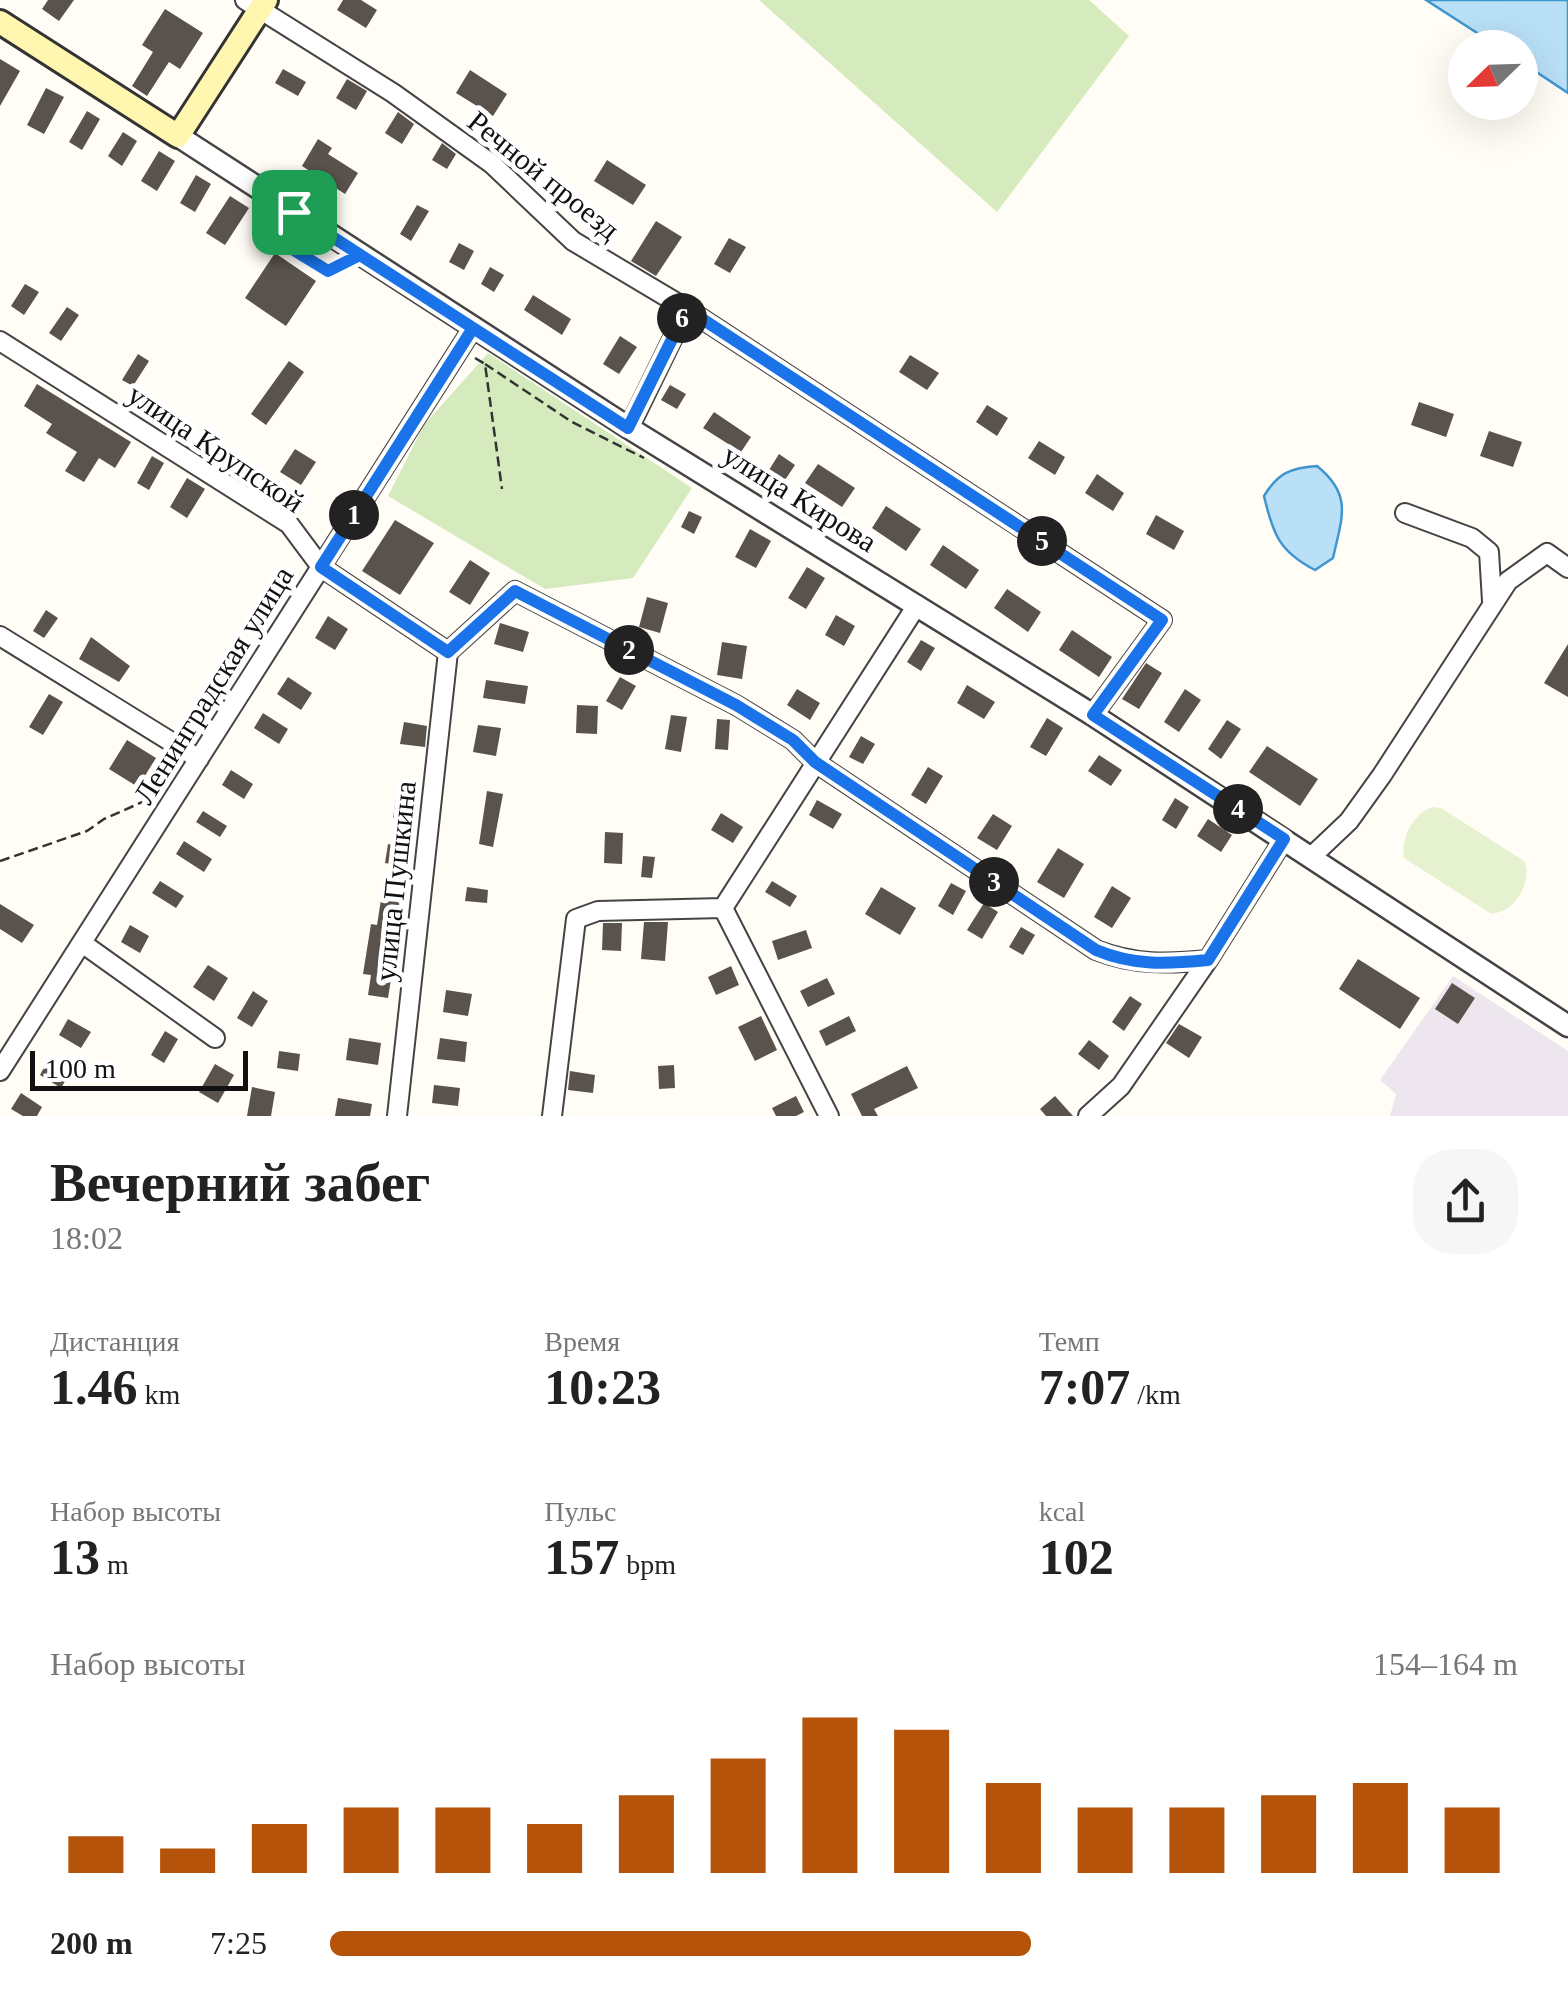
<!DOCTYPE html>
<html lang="ru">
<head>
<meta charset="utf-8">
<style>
	body { margin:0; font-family:Georgia,serif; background:#f6f6f6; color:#222; height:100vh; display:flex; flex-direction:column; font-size:38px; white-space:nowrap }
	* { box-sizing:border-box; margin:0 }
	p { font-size:32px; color:#767676 }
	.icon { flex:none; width:55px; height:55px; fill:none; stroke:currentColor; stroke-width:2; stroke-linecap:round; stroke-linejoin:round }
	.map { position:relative; height:1116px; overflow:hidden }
	.details { display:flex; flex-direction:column; background:#fff; flex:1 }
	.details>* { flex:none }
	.needle { width:65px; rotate:247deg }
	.fabs { position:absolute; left:1448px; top:30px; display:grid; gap:20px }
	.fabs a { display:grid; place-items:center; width:90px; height:90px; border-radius:50%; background:#fff; box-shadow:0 10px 40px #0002; font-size:50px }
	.scale { position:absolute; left:30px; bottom:25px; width:218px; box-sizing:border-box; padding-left:10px; border:5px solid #111; border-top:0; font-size:28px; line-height:35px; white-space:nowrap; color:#111; -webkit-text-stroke:8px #fff; paint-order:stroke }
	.pin { position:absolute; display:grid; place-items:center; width:85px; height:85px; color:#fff; margin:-42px; border-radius:20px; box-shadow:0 5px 15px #0006 }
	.km { position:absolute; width:50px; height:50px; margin:-25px; border-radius:50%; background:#222; color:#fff; font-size:28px; line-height:50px; text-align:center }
	.round { display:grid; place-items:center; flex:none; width:105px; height:105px; border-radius:40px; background:#f6f6f6 }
	.overview { display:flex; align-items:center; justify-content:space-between; height:170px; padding:0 50px }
	h1 { font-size:55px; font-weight:700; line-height:75px }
	.metrics { display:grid; grid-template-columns:repeat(3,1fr); gap:15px; height:170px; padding:10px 50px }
	.metrics div { display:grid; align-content:center }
	.metrics b { font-size:50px; font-weight:700 }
	.metrics small { font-size:28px; font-weight:400 }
	.metrics p { font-size:28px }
	.chart { height:280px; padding:20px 50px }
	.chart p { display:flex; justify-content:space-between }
	.chart svg { width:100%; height:180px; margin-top:10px; stroke:#b45309; stroke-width:6 }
	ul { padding:0 50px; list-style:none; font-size:32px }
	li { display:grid; grid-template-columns:160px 120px 1fr; align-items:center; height:75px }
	li i { height:25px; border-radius:12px; background:#b45309 }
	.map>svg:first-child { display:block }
</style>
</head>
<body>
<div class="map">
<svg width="1568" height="1116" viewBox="0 0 1568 1116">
	<rect width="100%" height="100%" fill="#fffdf5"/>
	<path fill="#eee6ef" d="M 1453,976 L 1568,1051 L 1568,1116 L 1390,1116 L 1396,1094 L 1380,1080 Z"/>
	<path fill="#d5ebbd" d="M 759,0 L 1089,0 L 1129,36 L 997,212 Z
		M 488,353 L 692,488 L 633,578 L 545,589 L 388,496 L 424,425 Z"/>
	<path fill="#e6f2cf" d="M 1433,807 L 1441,808 L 1524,861 C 1534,881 1513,916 1490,913 L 1404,858 C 1400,839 1414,812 1433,807 Z"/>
	<path fill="#b9e0f7" stroke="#3f96cf" stroke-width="2.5" d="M 1426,0 L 1568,0 L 1568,93 L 1520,61 L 1520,48 L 1499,47 Z
		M 1317,466 C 1353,495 1342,517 1333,558 L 1315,570 C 1280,552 1273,535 1264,496 C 1278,473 1290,468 1317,466 Z"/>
	<path fill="#5a524d" d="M 48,0 L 74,0 L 59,21 L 42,9 Z
		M 343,0 L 361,0 L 377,10 L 366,28 L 337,10 Z
		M 165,9 L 203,33 L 180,69 L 169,62 L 147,96 L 132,86 L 153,52 L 142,45 Z
		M 0,59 L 20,71 L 0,106 Z
		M 283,69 L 306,82 L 298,96 L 275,83 Z
		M 470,70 L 507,94 L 493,116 L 456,93 Z
		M 347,79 L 367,91 L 356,110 L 336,98 Z
		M 46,88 L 64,97 L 44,134 L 27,125 Z
		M 87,111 L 100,119 L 82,150 L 69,142 Z
		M 398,112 L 414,124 L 402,144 L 385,133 Z
		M 123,132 L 137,141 L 122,166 L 108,156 Z
		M 318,139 L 332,148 L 328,154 L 358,173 L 345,194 L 302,166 Z
		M 442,143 L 456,154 L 447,169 L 432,160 Z
		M 159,151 L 175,161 L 157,191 L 141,181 Z
		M 607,160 L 646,185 L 633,205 L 594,181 Z
		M 196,175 L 211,184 L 195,212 L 180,203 Z
		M 230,196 L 249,208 L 225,245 L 206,233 Z
		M 417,205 L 429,211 L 411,241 L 400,234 Z
		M 656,221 L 682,237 L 656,276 L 631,261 Z
		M 729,238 L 746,247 L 730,273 L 714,264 Z
		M 459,243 L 474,251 L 464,270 L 449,262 Z
		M 275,253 L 316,281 L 286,326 L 245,298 Z
		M 490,267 L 504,275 L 494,292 L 481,284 Z
		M 25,284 L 39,292 L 24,315 L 11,306 Z
		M 533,295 L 571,319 L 562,335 L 524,310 Z
		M 67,307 L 79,315 L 61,341 L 49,333 Z
		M 620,336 L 637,347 L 619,374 L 603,364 Z
		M 138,354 L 149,361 L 133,386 L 122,380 Z
		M 910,355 L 939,373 L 927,390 L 899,372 Z
		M 289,361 L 304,372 L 266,425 L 251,414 Z
		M 37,384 L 131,442 L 115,468 L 99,458 L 84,482 L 65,471 L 77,452 L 46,433 L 52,424 L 24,406 Z
		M 670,385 L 686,394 L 677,409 L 661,400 Z
		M 1419,402 L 1454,414 L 1446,437 L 1411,425 Z
		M 987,405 L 1008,418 L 997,436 L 976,422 Z
		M 714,412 L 751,437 L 741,452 L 703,428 Z
		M 1489,431 L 1522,442 L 1513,467 L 1480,456 Z
		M 1039,441 L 1065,457 L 1055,475 L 1028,458 Z
		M 295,449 L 316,462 L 301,485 L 280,472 Z
		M 779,454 L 795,465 L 785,480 L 769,470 Z
		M 152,456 L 164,463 L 149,490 L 137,483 Z
		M 818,464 L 855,488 L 842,507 L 805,483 Z
		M 1097,474 L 1124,493 L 1113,511 L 1085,493 Z
		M 187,478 L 205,489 L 187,518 L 170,507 Z
		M 886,506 L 921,529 L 906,551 L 872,528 Z
		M 689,511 L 702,517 L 694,534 L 681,527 Z
		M 1156,515 L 1184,531 L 1174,550 L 1146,534 Z
		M 395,520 L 434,543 L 400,595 L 362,571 Z
		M 750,529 L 771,541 L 756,568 L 735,557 Z
		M 943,545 L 979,570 L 966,589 L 930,565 Z
		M 470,560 L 490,573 L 470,605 L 449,592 Z
		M 807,567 L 825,578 L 806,609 L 788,598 Z
		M 1007,589 L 1041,612 L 1028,632 L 994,608 Z
		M 647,597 L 668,603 L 660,633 L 639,627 Z
		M 46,610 L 58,618 L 44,638 L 33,631 Z
		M 836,615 L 855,626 L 844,646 L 825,635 Z
		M 328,616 L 348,629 L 335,650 L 315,638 Z
		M 500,623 L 529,632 L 523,652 L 494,644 Z
		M 1072,630 L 1112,657 L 1099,677 L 1059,650 Z
		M 91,637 L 130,666 L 119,682 L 79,659 Z
		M 921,640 L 935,648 L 921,671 L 907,662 Z
		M 722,642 L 747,646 L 742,679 L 717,675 Z
		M 1568,644 L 1568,697 L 1544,683 Z
		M 1146,663 L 1162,673 L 1139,709 L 1122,699 Z
		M 288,677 L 312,693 L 301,710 L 277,694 Z
		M 620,677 L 636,686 L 622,710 L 606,701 Z
		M 486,680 L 528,686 L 525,704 L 483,698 Z
		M 967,685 L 995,702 L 984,719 L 957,703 Z
		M 797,689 L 820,703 L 810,720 L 787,705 Z
		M 1185,689 L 1201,700 L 1179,732 L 1164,722 Z
		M 49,694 L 63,702 L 43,735 L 29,727 Z
		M 577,705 L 598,706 L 597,734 L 576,733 Z
		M 263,713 L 288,729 L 279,744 L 254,728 Z
		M 671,715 L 687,717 L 681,752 L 665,749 Z
		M 1047,718 L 1063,728 L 1046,756 L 1030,747 Z
		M 717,719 L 730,720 L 728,750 L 715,749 Z
		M 1227,720 L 1241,729 L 1221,759 L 1208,749 Z
		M 404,722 L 427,726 L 425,747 L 400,744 Z
		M 478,725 L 501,728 L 496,756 L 473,752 Z
		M 861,736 L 875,744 L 863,764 L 849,757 Z
		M 127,740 L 156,758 L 138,787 L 109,769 Z
		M 1267,746 L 1318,779 L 1300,806 L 1249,772 Z
		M 1099,755 L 1122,770 L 1111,786 L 1088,771 Z
		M 928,767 L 943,776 L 926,804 L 911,795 Z
		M 231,770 L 253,784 L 244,799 L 222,785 Z
		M 487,791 L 503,794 L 493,847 L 479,844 Z
		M 396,798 L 418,802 L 414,822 L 393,818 Z
		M 1175,798 L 1189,807 L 1176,829 L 1162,820 Z
		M 817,800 L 842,814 L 833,829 L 809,815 Z
		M 203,811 L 227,826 L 220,837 L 196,822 Z
		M 721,813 L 743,827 L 733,843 L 711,830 Z
		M 993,814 L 1012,826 L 997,850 L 977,838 Z
		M 1208,819 L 1232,835 L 1221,852 L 1197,836 Z
		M 605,832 L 623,833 L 622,864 L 604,863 Z
		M 184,841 L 212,859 L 204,872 L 176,854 Z
		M 388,844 L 411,848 L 408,867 L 385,863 Z
		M 1058,848 L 1084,864 L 1064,898 L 1037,882 Z
		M 643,856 L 655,857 L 652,878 L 641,877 Z
		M 160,881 L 184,896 L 176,908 L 152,893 Z
		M 772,881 L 797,896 L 790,907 L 765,892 Z
		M 951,883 L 966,891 L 953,915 L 938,906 Z
		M 1112,886 L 1131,898 L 1112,928 L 1094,917 Z
		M 383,887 L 405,891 L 388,998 L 368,995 L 371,975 L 363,974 L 371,924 L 377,925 Z
		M 467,887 L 488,890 L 487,903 L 465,901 Z
		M 881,887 L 916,908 L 900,935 L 865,914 Z
		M 984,903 L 998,912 L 982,939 L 967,930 Z
		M 0,904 L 34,925 L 22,943 L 0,929 Z
		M 644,922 L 668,922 L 665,961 L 641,959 Z
		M 603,923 L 622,923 L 621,951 L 602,950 Z
		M 130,925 L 149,936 L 140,953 L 121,942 Z
		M 1021,927 L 1035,935 L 1023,955 L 1009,947 Z
		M 806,930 L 812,948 L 778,960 L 772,941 Z
		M 1358,959 L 1420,998 L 1400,1029 L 1339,989 Z
		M 208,965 L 228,978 L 214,1001 L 193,987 Z
		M 731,966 L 739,985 L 716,995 L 708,977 Z
		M 827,978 L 835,994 L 808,1007 L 800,991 Z
		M 1452,983 L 1475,998 L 1458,1024 L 1435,1009 Z
		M 446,990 L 472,994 L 468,1016 L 443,1012 Z
		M 253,991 L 268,1001 L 252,1027 L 237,1018 Z
		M 1130,996 L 1142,1004 L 1124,1031 L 1112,1022 Z
		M 761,1016 L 777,1050 L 755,1061 L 738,1027 Z
		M 849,1016 L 856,1031 L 826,1046 L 819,1031 Z
		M 68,1019 L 91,1032 L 81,1048 L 59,1035 Z
		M 1179,1024 L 1202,1037 L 1189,1058 L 1166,1043 Z
		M 165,1031 L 178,1039 L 164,1063 L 151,1055 Z
		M 349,1038 L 381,1043 L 378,1065 L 346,1060 Z
		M 440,1038 L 467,1042 L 465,1062 L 437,1059 Z
		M 1089,1040 L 1109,1056 L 1099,1070 L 1078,1054 Z
		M 279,1051 L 300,1054 L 298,1071 L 277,1068 Z
		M 48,1060 L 70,1073 L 61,1088 L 40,1075 Z
		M 215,1064 L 234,1075 L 218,1103 L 199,1092 Z
		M 674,1065 L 675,1088 L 659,1089 L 658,1066 Z
		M 907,1066 L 918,1088 L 874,1109 L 878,1116 L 862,1116 L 851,1094 Z
		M 570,1071 L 595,1075 L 593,1093 L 568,1090 Z
		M 434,1085 L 460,1088 L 458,1106 L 432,1103 Z
		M 252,1087 L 275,1092 L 271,1116 L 247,1116 Z
		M 21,1093 L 42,1107 L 37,1116 L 23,1116 L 11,1109 Z
		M 796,1096 L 804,1112 L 796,1116 L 776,1116 L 772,1108 Z
		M 1055,1096 L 1073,1116 L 1046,1116 L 1040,1109 Z
		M 338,1098 L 372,1104 L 370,1116 L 335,1116 Z"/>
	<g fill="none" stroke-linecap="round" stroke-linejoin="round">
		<defs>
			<path id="service" d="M 294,212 L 284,243 L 327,271 L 358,256"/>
			<path id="minor" d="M 245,0 L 393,93 L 492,164 L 573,241 L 687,309 L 1162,620 L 1093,715
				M 0,341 L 289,524 L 321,567 L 448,652 L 515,591 L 736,705 L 793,740 L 815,762 L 1096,950 C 1134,965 1168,964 1208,960
				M 629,428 L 687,309
				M 1405,513 L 1472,538 L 1489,552 L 1492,601
				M 0,636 L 199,759
				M 1311,857 L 1349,821 L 1382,775 L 1508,581 L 1547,553 L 1568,568
				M 723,908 L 829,1116
				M 82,943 L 215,1038
				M 0,1071 L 473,328
				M 397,1116 L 448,652
				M 552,1116 L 576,919 L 598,911 L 723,908 L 917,605
				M 1088,1116 L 1121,1086 L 1208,960 L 1284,839"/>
			<path id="tertiary" d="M 178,136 L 629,428 L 1093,715 L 1568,1026"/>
			<path id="secondary" d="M 0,22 L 178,136 L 266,0"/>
		</defs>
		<use href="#service" stroke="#444" stroke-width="14"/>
		<use href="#minor" stroke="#444" stroke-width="22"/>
		<use href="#tertiary" stroke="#444" stroke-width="25"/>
		<use href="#secondary" stroke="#333" stroke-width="28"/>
		<path stroke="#333" stroke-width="2.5" stroke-dasharray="10 5" stroke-linecap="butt" d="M 475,358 L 485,364 L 502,489
			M 485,364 L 572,422 L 644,458
			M 0,861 L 87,831 L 104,819 L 156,796"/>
		<use href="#service" stroke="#fff" stroke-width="9"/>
		<use href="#minor" stroke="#fff" stroke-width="18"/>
		<use href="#tertiary" stroke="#fff" stroke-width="20"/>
		<use href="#secondary" stroke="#fff6b0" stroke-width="22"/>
	</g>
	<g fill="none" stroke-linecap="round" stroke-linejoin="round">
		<defs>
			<path id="route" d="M 294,212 L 473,328 L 321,567 L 448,652 L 515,591 L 736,705 L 793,740 L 815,762 L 1096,950 C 1134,966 1167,964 1208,960 L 1284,839 L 1093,715 L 1162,620 L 687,309 L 628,428 L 360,255 L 328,271 L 284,244 L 294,212"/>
		</defs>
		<use href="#route" stroke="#fff" stroke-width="20"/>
		<use href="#route" stroke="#1a73e8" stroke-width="12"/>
	</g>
	<g text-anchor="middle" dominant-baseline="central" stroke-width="10" stroke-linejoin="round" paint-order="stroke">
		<g font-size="30" fill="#111" stroke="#fff">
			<text transform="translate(544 175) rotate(39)">Речной проезд</text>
			<text transform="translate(216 448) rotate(34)">улица Крупской</text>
			<text transform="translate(800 498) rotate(32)">улица Кирова</text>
			<text transform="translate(213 685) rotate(-58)">Ленинградская улица</text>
			<text transform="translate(395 881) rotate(-84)">улица Пушкина</text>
		</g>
	</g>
</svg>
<div class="fabs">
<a><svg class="needle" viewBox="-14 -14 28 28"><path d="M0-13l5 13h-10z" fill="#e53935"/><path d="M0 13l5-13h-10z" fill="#767676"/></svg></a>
</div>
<div class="scale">100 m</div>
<div class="pin" style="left:294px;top:212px;background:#1e9e55"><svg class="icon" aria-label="arrive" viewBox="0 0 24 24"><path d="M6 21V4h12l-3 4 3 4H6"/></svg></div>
<b class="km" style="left:354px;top:515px">1</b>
<b class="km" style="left:629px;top:650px">2</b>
<b class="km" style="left:994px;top:882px">3</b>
<b class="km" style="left:1238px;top:809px">4</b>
<b class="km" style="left:1042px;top:541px">5</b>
<b class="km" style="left:682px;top:318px">6</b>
</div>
<section class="details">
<div class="overview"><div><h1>Вечерний забег</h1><p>18:02</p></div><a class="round"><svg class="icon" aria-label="share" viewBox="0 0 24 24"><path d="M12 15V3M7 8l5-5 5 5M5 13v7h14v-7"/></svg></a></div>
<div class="metrics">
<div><p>Дистанция</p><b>1.46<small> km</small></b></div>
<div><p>Время</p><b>10:23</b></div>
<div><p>Темп</p><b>7:07<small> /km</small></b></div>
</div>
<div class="metrics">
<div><p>Набор высоты</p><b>13<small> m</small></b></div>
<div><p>Пульс</p><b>157<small> bpm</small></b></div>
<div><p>kcal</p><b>102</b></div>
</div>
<div class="chart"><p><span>Набор высоты</span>154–164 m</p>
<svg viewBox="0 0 160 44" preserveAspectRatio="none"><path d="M5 44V35M15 44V38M25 44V32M35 44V28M45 44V28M55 44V32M65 44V25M75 44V16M85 44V6M95 44V9M105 44V22M115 44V28M125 44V28M135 44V25M145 44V22M155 44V28"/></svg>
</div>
<ul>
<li><b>200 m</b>7:25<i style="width:59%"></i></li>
</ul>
</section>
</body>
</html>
